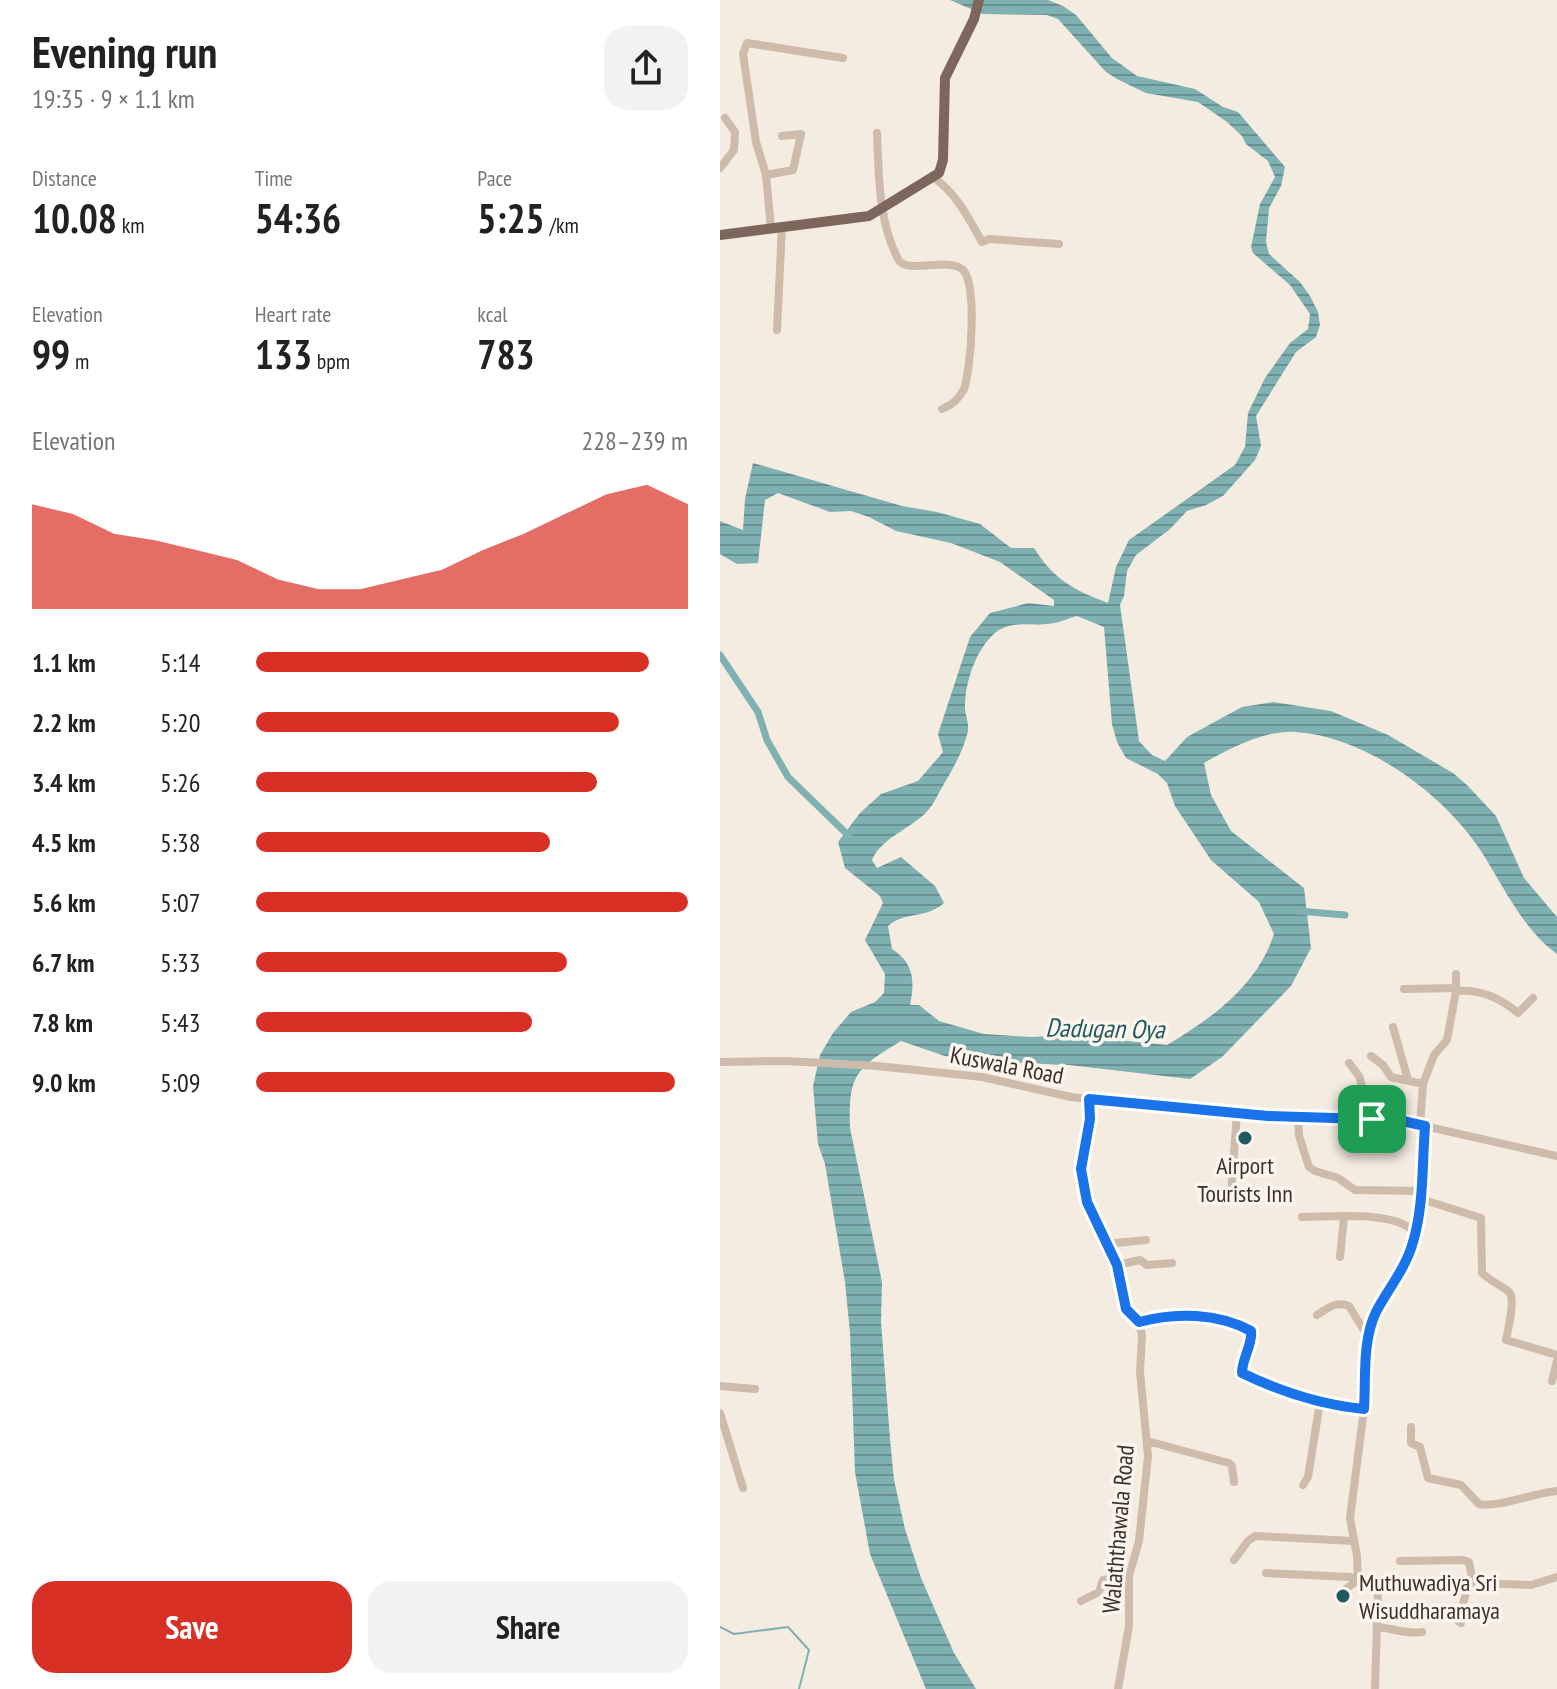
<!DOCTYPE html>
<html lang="en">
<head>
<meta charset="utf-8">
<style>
	body { margin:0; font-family:"PT Sans Narrow",sans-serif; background:#f2f2f2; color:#222; height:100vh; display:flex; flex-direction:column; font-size:30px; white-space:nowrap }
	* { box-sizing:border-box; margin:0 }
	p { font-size:26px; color:#767676 }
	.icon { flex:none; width:44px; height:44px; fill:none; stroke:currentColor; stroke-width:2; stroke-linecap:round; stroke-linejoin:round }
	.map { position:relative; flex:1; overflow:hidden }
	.details { display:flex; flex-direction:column; background:#fff; width:720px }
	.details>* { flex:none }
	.pin { position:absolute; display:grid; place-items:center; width:68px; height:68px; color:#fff; margin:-34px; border-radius:16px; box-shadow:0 4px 12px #0006 }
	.round { display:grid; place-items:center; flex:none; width:84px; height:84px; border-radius:24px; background:#f2f2f2 }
	.headline { display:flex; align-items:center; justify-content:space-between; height:136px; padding:0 32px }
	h1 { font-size:44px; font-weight:800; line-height:60px }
	.stats { display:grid; grid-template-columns:repeat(3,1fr); gap:12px; height:136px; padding:8px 32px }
	.stats div { display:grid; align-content:center }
	.stats b { font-size:40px; font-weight:800 }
	.stats small { font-size:22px; font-weight:400 }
	.stats p { font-size:22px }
	.chart { height:224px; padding:16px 32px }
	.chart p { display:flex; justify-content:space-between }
	.chart svg { width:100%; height:144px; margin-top:8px; fill:#d93025; opacity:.7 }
	.button { display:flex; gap:16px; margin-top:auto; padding:16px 32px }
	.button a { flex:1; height:92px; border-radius:24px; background:#d93025; color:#fff; font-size:32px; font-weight:800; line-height:92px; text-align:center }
	.button a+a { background:#f2f2f2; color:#222 }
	ul { padding:0 32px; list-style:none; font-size:26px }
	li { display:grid; grid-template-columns:128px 96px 1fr; align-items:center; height:60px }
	li i { height:20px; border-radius:10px; background:#d93025 }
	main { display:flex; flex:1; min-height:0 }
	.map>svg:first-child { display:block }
</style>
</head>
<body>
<main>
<section class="details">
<div class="headline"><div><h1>Evening run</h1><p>19:35 · 9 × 1.1 km</p></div><a class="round"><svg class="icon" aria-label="share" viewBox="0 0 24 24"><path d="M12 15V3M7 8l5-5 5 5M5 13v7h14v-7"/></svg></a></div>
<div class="stats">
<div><p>Distance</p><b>10.08<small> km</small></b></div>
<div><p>Time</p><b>54:36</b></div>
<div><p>Pace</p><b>5:25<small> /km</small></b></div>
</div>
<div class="stats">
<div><p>Elevation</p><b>99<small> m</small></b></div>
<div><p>Heart rate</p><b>133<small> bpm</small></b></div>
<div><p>kcal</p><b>783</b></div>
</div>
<div class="chart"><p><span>Elevation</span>228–239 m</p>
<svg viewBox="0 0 160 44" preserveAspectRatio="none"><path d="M0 44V12L10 15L20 21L30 23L40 26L50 29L60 35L70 38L80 38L90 35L100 32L110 26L120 21L130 15L140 9L150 6L160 12V44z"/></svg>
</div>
<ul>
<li><b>1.1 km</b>5:14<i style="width:91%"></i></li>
<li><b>2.2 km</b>5:20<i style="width:84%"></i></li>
<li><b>3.4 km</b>5:26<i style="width:79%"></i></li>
<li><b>4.5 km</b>5:38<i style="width:68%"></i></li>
<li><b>5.6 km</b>5:07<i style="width:100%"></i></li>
<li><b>6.7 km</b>5:33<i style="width:72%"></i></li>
<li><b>7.8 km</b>5:43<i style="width:64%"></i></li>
<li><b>9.0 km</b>5:09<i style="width:97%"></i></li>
</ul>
<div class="button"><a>Save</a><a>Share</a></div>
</section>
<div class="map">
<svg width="837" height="1689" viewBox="0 0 837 1689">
	<defs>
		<pattern id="water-rules" width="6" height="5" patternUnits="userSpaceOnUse" patternTransform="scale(2)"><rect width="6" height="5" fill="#7fb0b2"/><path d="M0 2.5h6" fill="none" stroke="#699091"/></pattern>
	</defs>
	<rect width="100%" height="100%" fill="#f4ebe1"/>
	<path fill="url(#water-rules)" fill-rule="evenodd" d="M 230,0 L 328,0 L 343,6 L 356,15 L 392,58 L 417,76 L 475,89 L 503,107 L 518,112 L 565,167 L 561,186 L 549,208 L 546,242 L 549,254 L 580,282 L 590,296 L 598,312 L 600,325 L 596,337 L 576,352 L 536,416 L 541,446 L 535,460 L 503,496 L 486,505 L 467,511 L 450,529 L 416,555 L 407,571 L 404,596 L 400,605 L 419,741 L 432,755 L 445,761 L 467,737 L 522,707 L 553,702 L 611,711 L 668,735 L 733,773 L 747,785 L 776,816 L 804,878 L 837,917 L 837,954 C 802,928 784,887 761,851 C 724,794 645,736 576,732 C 544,730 511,748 484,763 L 491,795 L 511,831 L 584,888 L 591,948 L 571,986 L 502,1057 L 470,1079 L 349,1065 L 258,1061 L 225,1056 L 181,1041 C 136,1068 128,1075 130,1128 L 162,1282 L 161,1322 L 170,1439 L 174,1480 L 185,1529 L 201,1578 L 234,1653 L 256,1689 L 206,1689 L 150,1554 L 135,1472 L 130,1333 L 125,1282 L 105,1164 L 98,1144 L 93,1086 L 100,1055 L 113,1033 L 131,1012 L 155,1002 L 164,993 L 165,974 L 145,940 L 163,903 L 160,896 L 125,868 L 118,842 L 140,813 L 161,794 L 198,781 L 223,752 L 218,734 L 250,637 L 270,613 L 308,603 L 334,606 L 334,600 L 280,562 L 231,543 L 176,531 L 149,517 L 131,511 L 110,512 L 58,493 L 45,500 L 38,563 L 17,564 L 0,554 L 0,521 L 23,530 L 25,499 L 33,463 L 182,506 L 217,512 L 260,524 L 291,548 L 314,548 C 334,580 354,590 388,603 L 396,567 L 409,540 L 515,465 L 525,447 L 528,413 L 545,378 L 570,343 L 588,329 L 590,314 L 570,285 L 533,253 L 531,247 L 540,204 L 555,177 L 548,161 L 526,144 L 522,136 L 507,122 L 478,102 L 426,93 L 397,79 L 386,72 L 338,19 L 327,15 L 263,14 ZM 357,616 L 384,627 L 392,724 L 397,742 L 406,758 L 438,774 L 447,783 L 455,806 L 491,860 L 539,902 L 554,934 C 537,986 492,1018 447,1045 L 349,1035 L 312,1037 L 264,1034 L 219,1021 L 199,1005 L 190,1005 C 195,981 194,963 172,949 L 168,926 C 187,910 204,920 224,903 L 215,886 L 181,857 L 157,868 L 152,860 C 163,834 200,827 214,802 C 226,779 242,757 248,731 C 249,722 245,715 245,707 C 245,681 257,645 279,630 C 296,620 316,627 334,623 C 341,622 349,618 357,616 Z"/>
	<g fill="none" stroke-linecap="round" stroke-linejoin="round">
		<path stroke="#7fb0b2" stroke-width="2" d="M 0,1627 L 14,1634 L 68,1627 L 89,1650 L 79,1689"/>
		<path stroke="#7fb0b2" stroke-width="7" d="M 0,655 L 38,712 L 47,740 L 68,777 L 129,836
			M 578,911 L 625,915"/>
		<path stroke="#cdbbac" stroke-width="8" d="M 157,133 C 159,176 158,220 178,259 C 186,275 227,257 242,269 C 258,281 251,369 244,389 C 239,399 233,405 222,409
			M 0,168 L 14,150 L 15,132 L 5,118
			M 46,175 L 36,142 L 23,54 L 27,43 L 123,58
			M 213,177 C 237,194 248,217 262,242 L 269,239 L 339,244
			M 51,228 L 46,175 L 73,170 L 81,134 L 62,136
			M 57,330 L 62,226
			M 684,989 L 736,988
			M 736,991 C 761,989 780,998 798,1013 L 813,998
			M 673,1027 L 688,1080
			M 651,1056 L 663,1065 L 671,1077 L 703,1084
			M 0,1062 L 66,1061 L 157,1066 L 262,1077 L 351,1097 L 436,1106 L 548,1116 L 678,1120 L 837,1156
			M 629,1063 L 639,1076 L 652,1119
			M 369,1099 L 370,1119 L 361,1169 L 367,1202 L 397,1265 L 406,1309 L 419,1322 L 422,1336 L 420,1372 L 428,1456 L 419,1541 L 409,1576 L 409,1626 L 398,1689
			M 578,1117 L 579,1136 L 589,1167 L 595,1171 L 618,1178 L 635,1190 L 701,1191
			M 700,1125 L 703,1084 L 714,1055 L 727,1040 L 736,991 L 736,974
			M 511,1193 L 517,1113
			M 701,1199 L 761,1218 L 762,1273 C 769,1280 787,1289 790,1293 C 795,1300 788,1330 786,1340 L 837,1355
			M 582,1217 C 608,1217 680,1210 694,1233
			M 386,1244 L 426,1240
			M 620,1257 L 624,1217
			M 397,1265 L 420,1260 L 427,1265 L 452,1263
			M 597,1315 C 608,1308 615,1301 629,1306 L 645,1332 L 649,1332
			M 419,1322 C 455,1312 498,1313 531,1331 L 532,1336 L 522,1363 L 522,1373 C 561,1392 601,1404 644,1409
			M 832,1381 L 837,1361
			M 0,1386 L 35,1389
			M 0,1413 L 23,1488
			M 691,1427 L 691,1443 L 700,1447 L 708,1478 L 741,1485 L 759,1504 C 777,1508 814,1493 837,1491
			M 427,1441 L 509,1463 L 512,1466 L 514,1482
			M 583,1485 L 588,1477 L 600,1402
			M 514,1560 L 528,1541 L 535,1536 L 633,1541
			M 680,1561 L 743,1560 L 749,1562 L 753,1583
			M 546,1573 L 630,1577 L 658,1589 L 749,1583 L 811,1585 L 837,1577
			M 626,1589 L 638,1580 L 637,1556 L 630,1518 L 644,1409 L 649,1332 L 655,1314 L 693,1242 L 701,1199 L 705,1126
			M 361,1601 L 379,1592 L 383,1580 L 409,1576
			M 741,1623 L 738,1621 L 749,1583
			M 658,1627 C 672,1628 688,1635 702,1632
			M 655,1689 L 658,1589"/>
		<path stroke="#7d675c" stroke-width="10" d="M 0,235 L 149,216 L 219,173 L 223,160 L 225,78 L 254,19 L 259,0"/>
	</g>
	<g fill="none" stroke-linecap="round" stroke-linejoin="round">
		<defs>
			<path id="route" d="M 369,1099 L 548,1116 L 678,1120 L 705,1126 C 702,1165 704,1205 693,1242 C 686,1268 668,1289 656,1312 C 642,1341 646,1378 644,1409 C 601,1405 561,1392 522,1373 C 522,1358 533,1344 531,1331 C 498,1313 455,1312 419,1322 L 406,1309 L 397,1265 L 367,1202 L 361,1169 L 370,1119 Z"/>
		</defs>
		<use href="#route" stroke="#fff" stroke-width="16"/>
		<use href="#route" stroke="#1a73e8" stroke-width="10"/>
	</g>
	<g fill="#1f5a5e" stroke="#fbf5ee" stroke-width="3">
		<circle cx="525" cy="1138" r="8"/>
		<circle cx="623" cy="1596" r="8"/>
	</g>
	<g text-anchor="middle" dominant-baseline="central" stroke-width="7" stroke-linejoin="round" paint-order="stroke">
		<g font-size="24" fill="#3b302b" stroke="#fbf5ee">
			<text transform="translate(287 1065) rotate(11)">Kuswala Road</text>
			<text transform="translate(398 1529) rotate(-85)">Walaththawala Road</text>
		</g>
		<g font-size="24" fill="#3b302b" stroke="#fbf5ee">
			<text x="525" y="1165">Airport<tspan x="525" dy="28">Tourists Inn</tspan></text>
			<text x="639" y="1582" text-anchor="start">Muthuwadiya Sri<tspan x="639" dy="28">Wisuddharamaya</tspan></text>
		</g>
		<g font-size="26" font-style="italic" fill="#1f5a5e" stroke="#fbf5ee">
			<text transform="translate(385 1028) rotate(1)">Dadugan Oya</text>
		</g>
	</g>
</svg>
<div class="pin" style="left:652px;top:1119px;background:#1e9e55"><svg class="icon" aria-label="arrive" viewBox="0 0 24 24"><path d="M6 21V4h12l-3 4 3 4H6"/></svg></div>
</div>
</main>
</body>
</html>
